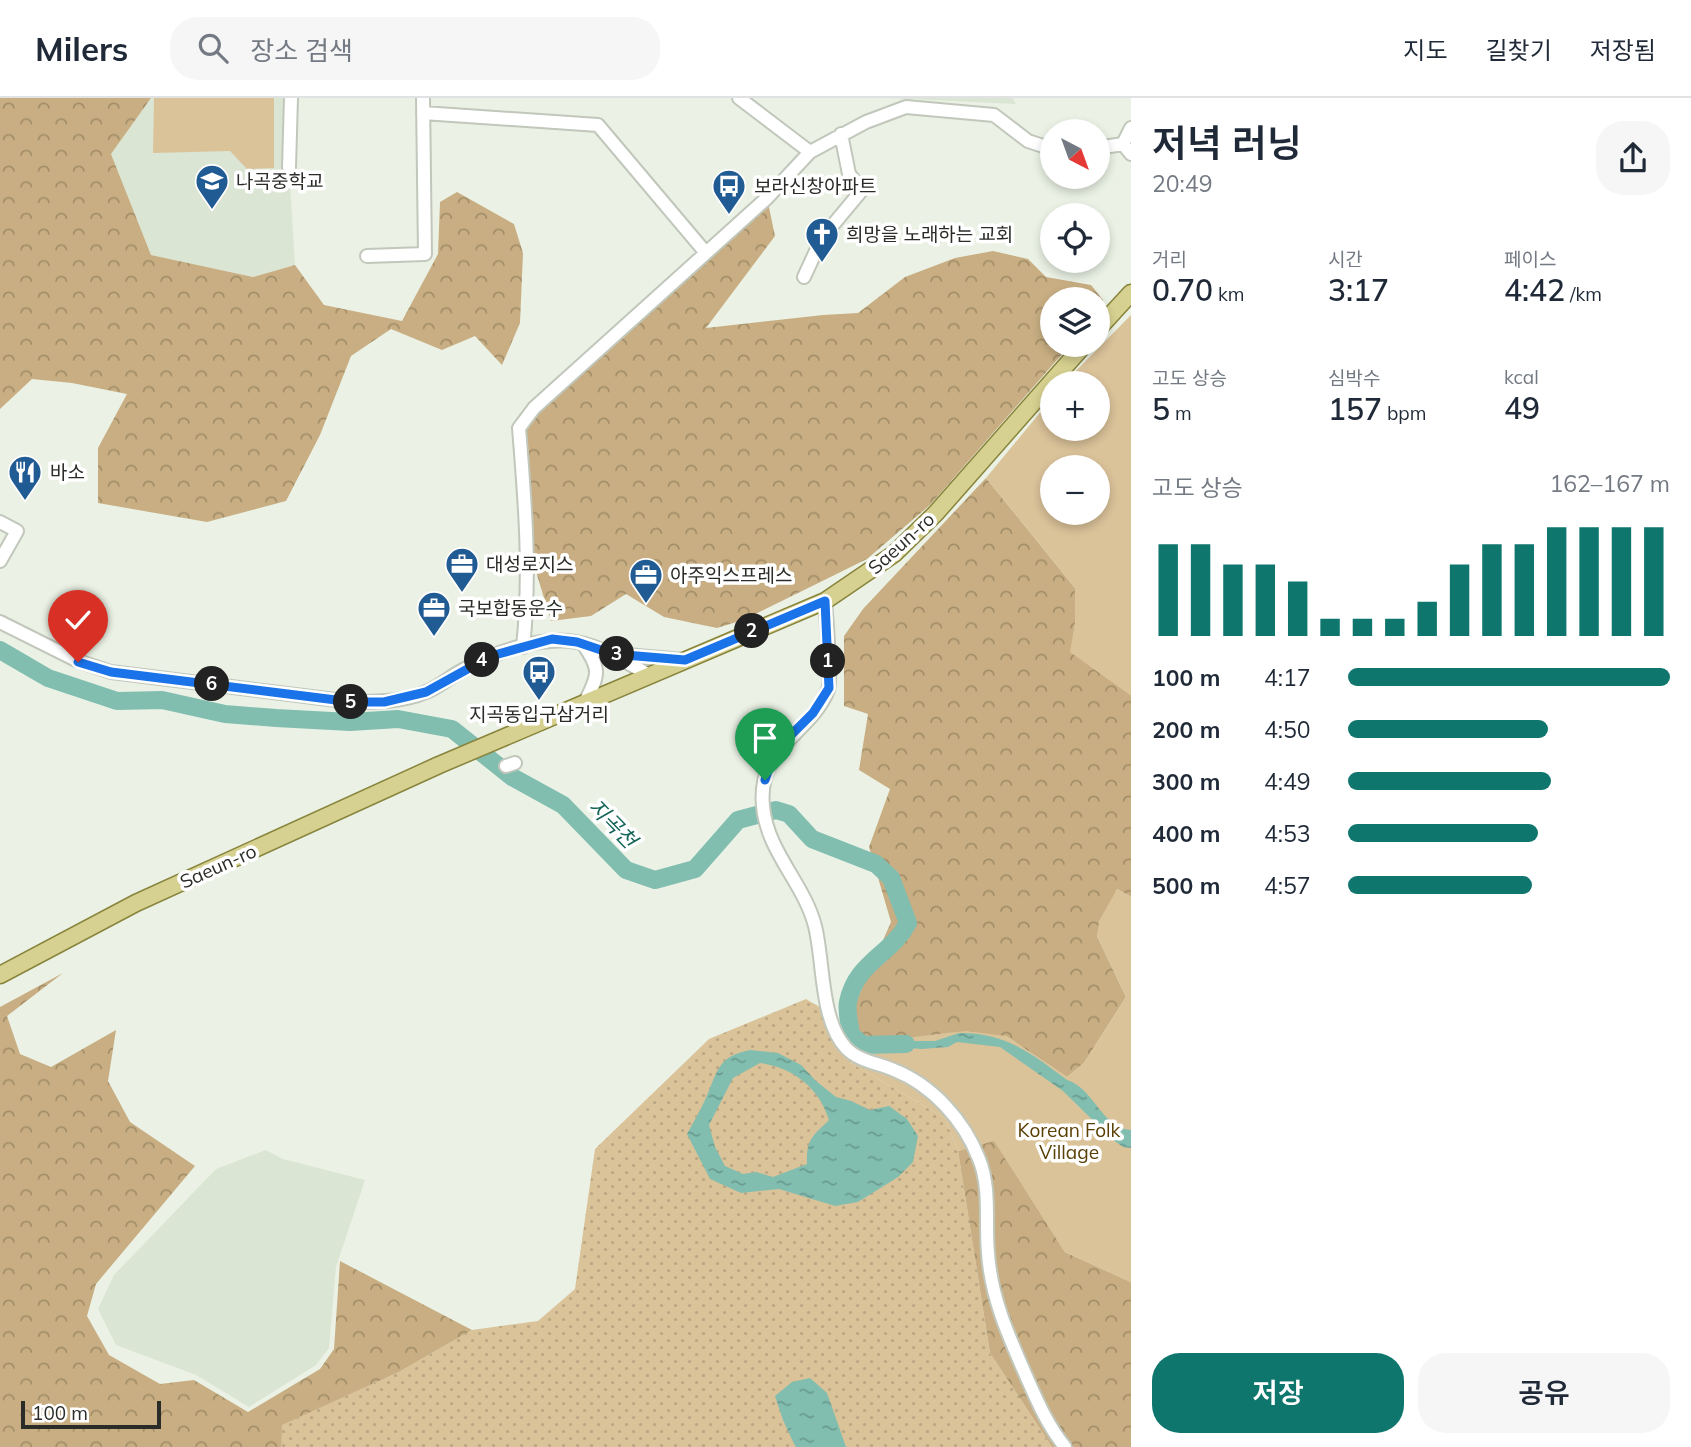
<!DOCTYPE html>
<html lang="ko">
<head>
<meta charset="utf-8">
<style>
	body { margin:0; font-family:Mulish,"Noto Sans KR",sans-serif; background:#f6f6f7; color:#1f2937; height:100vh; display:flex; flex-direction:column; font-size:26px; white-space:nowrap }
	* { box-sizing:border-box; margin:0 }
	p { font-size:23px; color:#747a83 }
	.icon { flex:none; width:38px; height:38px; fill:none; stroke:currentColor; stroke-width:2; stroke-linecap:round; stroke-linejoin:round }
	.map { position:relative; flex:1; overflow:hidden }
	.details { display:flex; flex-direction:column; background:#fff; width:560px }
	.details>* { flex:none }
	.needle { width:46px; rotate:139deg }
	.fabs { position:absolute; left:1040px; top:21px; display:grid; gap:14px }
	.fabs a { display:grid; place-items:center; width:70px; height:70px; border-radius:50%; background:#fff; box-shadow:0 4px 10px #0003; font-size:35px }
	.scale { position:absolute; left:21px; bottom:18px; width:140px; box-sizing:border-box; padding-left:7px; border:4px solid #2a2c28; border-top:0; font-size:19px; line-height:24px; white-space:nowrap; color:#2a2c28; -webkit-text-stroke:5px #fff; paint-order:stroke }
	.pin { position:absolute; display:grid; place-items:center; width:60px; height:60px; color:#fff; margin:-72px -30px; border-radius:50% 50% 50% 0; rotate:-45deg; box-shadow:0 0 7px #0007 }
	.pin .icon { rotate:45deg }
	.km { position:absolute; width:35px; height:35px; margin:-18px; border-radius:50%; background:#222; color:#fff; font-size:19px; line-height:35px; text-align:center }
	.round { display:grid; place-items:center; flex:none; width:74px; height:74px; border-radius:28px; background:#f6f6f7 }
	.summary { display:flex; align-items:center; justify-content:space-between; height:119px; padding:0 21px }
	h1 { font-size:38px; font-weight:600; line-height:52px }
	.metrics { display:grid; grid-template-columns:repeat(3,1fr); gap:10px; height:119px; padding:7px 21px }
	.metrics div { display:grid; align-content:center }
	.metrics b { font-size:30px; font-weight:600 }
	.metrics small { font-size:19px; font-weight:400 }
	.metrics p { font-size:19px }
	.chart { height:196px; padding:14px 21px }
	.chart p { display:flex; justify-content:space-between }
	.chart svg { width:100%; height:126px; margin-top:7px; stroke:#0f766e; stroke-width:6 }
	.cta { display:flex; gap:14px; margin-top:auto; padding:14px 21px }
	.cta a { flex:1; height:80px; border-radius:28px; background:#0f766e; color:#fff; font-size:28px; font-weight:600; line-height:80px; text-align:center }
	.cta a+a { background:#f6f6f7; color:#1f2937 }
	ul { padding:0 21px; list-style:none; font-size:23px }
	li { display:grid; grid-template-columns:112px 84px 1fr; align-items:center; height:52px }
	li i { height:18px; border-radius:9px; background:#0f766e }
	header { display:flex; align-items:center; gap:42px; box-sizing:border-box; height:98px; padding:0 35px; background:#fff; border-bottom:2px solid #e0e1e3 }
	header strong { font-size:33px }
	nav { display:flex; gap:38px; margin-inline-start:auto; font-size:24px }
	.search { width:490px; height:63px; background:#f6f6f7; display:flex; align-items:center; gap:18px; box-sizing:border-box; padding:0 24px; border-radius:28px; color:#747a83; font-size:26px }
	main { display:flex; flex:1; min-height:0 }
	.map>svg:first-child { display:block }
</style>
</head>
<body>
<header>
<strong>Milers</strong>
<div class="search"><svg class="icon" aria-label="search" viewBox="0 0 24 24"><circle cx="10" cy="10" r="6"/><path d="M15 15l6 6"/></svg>장소 검색</div>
<nav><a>지도</a><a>길찾기</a><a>저장됨</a></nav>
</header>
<main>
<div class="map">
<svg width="1131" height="1349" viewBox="0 0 1131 1349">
	<defs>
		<pattern id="grass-dots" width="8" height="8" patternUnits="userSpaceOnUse" patternTransform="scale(1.75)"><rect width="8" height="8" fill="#dac299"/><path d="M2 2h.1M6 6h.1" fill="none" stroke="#bba784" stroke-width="1.8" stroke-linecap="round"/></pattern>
		<pattern id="forest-crowns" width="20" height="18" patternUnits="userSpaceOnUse" patternTransform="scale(1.75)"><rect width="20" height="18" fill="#c8ae82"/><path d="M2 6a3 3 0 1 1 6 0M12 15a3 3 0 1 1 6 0" fill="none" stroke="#a38e6a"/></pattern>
		<pattern id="water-ripples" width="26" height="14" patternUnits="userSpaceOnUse" patternTransform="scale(1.75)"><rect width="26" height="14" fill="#81beb0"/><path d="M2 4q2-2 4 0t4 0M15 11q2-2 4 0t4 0" fill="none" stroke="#6a9b8f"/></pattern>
	</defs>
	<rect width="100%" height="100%" fill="#ebf2e5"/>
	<path fill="#dbe5d3" d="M 151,0 L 291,0 L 289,69 L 295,167 L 253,179 L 151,157 L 111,56 Z
		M 889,0 L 1013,0 L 1016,6 Z
		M 266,1052 L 283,1061 L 365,1082 L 336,1169 L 329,1250 L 316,1267 L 249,1309 L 196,1277 L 116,1247 L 98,1211 L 114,1177 L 216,1071 Z"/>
	<path fill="url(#grass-dots)" d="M 806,901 C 842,922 844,923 851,965 L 945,1020 L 958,1053 L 990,1255 L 1052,1349 L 281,1349 L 281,1327 L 399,1274 L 472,1232 L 538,1223 L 575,1191 L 595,1051 L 709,941 Z"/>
	<path fill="url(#forest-crowns)" d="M 0,0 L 151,0 L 111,56 L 151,157 L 253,179 L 295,167 L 324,207 L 402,223 L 438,156 L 440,104 L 457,94 L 514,126 L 523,155 L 520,225 L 502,267 L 475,238 L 442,252 L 391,231 L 351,258 L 320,337 L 286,403 L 207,424 L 98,405 L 98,350 L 127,296 L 72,285 L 32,281 L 0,311 Z
		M 767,100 L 775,138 L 706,230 L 823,217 L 858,215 L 905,179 L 955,160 L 993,153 L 1028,161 L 1046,179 L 1091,187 L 1103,202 L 1102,210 L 1097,216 L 1097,201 L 1052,201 L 1052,247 L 1070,247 L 930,407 L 867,461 L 743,522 L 717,530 L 664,519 L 626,496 L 591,518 L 551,523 L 528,447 L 519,330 Z
		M 986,380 L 1075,490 L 1075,526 L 1071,554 L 1131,597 L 1131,799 L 1117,791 L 1097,838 L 1126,899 L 1084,965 L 1067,979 L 1006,938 L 928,945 L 863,947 L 849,920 L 891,824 L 869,749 L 890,691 L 859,672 L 868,616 L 844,608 L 844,538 L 863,511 Z
		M 63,875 L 7,918 L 20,956 L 51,969 L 116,932 L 108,983 L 130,1024 L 195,1068 L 96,1186 L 87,1218 L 109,1257 L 160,1286 L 194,1282 L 248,1314 L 320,1271 L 334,1251 L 340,1163 L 472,1232 L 399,1274 L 282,1327 L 281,1349 L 0,1349 L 0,909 Z
		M 994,1042 L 1065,1154 L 1131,1184 L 1131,1349 L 1052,1349 L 990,1255 L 958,1053 Z"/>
	<path fill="#dac299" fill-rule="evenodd" d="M 154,0 L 274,0 L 274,70 L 247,71 L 230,53 L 153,55 Z
		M 1131,217 L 1131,597 L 1130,597 L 1070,554 L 1075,525 L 1075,490 L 986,380 L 1052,300 L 1052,331 L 1097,331 L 1097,285 L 1064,285 ZM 1052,369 L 1097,369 L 1097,415 L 1052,415 Z
		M 1117,791 L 1131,799 L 1131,1184 L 1065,1154 L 994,1043 L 958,1053 L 945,1020 L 851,965 L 859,951 L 879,952 L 906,940 L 946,935 L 966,933 L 1006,938 L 1067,979 L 1084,965 L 1126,899 L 1097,838 L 1099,823 Z"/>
	<path fill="url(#water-ripples)" fill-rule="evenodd" d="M 959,935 C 1005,934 1032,956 1067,982 C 1094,990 1102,1031 1131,1032 L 1131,1050 L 1123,1049 L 1112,1041 L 1063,993 L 1000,949 L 957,944 L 948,949 L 922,951 L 879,948 L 890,943 L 935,943 Z
		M 750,952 L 778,955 L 801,967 L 816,983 L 836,999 L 851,1003 L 870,1012 L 889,1008 L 907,1021 L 918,1038 L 913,1064 L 898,1079 L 858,1104 L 835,1108 L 779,1091 L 741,1095 L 710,1081 L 687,1036 C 693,1025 700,1013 705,1002 C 718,974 716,959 750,952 ZM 760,965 C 794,970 819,990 829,1022 C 813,1038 806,1041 807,1066 L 773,1079 L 756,1074 L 743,1076 L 725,1068 L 715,1049 L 709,1027 L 733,980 Z
		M 810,1280 L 827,1295 L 846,1349 L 796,1349 L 794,1346 L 783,1322 L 775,1298 L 792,1284 Z"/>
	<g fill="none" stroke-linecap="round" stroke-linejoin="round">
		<path stroke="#81beb0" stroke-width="18" d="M 0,552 L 48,580 L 117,603 L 162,602 L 225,616 L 276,620 L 350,624 L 398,621 L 452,631 L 512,679 L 563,707 L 626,772 L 655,782 L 695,771 L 738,722 L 776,712 L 789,716 L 812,741 L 876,766 L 891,780 L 908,825 C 891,857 856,864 848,904 C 846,914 850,927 851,937 L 863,947 L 906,946"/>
		<defs>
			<path id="minor" d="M 739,0 L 810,54 L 866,24 L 906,9 L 994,17 L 1028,43 L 1052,51
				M 423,15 L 598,27 L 706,155
				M 1123,46 L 1131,30
				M 1097,50 L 1123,46 L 1131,56
				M 289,69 L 291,0
				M 367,158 L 425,156 L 423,0
				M 804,179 L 822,140 L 862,92 L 849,76 L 841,36
				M 0,424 L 17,433 L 0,463
				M 825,503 C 826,518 832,582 828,592 C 810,637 757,648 763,708 C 767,754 804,785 815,828 C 824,864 820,922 846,950 C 858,963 878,965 894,972 C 932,987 964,1022 979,1061 C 991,1090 985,1124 988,1155 C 991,1200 1009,1239 1027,1280 C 1038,1305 1048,1328 1065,1349
				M 0,524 L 78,563 L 111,574 L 352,604 C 376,604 403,604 426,594 C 439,589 451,578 463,572 C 493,555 542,537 576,544 C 603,549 626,564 649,577
				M 583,546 C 601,571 599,577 585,604
				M 523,549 C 531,475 525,404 519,330 L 534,310 L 767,100 L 810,54
				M 615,556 L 684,562
				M 506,668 L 515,665"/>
			<path id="major" d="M 1097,232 L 1131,195
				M 0,877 L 136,805 L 439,667 L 825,503 L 894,456 L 936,415 L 1084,247"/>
		</defs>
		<use href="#minor" stroke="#c1c7bb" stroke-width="16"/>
		<use href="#major" stroke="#88843c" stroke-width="19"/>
		<use href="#minor" stroke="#fff" stroke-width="12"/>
		<use href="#major" stroke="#d6d190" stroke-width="16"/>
	</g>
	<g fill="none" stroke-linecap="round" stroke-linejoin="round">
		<defs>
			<path id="route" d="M 78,564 L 111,574 L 352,604 L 384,604 L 426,594 L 491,558 L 552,541 L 577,544 L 613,556 L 685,562 L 825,503 L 829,590 L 813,615 L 786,642 L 772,662 L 765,682"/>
		</defs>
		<use href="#route" stroke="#fff" stroke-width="14"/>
		<use href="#route" stroke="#1a73e8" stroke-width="9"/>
	</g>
	<defs>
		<symbol id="school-pin" viewBox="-11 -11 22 30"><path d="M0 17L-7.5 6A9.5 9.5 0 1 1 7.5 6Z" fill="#215b93" stroke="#fff"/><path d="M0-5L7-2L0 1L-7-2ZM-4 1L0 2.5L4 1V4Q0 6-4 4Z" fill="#fff"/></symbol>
		<symbol id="bus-pin" viewBox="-11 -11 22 30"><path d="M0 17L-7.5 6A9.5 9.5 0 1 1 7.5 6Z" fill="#215b93" stroke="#fff"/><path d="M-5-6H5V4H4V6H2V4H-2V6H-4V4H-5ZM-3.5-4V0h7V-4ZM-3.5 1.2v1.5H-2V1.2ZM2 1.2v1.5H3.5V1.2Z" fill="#fff"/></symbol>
		<symbol id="church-pin" viewBox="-11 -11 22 30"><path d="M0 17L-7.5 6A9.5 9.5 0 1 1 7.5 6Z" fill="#215b93" stroke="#fff"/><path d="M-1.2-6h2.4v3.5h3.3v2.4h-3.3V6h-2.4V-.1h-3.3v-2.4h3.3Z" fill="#fff"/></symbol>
		<symbol id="restaurant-pin" viewBox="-11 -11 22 30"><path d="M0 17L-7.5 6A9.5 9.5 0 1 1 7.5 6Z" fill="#215b93" stroke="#fff"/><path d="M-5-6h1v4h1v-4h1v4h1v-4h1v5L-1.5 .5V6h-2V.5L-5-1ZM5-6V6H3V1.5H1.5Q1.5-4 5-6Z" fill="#fff"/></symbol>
		<symbol id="office-pin" viewBox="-11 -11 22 30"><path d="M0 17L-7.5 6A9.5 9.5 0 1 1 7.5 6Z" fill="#215b93" stroke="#fff"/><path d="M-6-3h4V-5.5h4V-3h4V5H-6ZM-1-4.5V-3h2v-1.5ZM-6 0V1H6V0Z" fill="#fff"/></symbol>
	</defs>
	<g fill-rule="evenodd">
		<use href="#school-pin" x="193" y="64" width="38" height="52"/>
		<use href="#bus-pin" x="710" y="69" width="38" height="52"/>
		<use href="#church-pin" x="803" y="117" width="38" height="52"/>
		<use href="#restaurant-pin" x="6" y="355" width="38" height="52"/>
		<use href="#office-pin" x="443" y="447" width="38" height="52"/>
		<use href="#office-pin" x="627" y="458" width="38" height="52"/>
		<use href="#office-pin" x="415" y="491" width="38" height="52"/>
		<use href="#bus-pin" x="520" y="555" width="38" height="52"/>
	</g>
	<g text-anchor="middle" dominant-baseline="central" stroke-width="7" stroke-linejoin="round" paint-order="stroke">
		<g font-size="19" fill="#2a2c28" stroke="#fff" text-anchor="start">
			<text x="236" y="83">나곡중학교</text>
			<text x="754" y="88">보라신창아파트</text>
			<text x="846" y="136">희망을 노래하는 교회</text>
			<text x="50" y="374">바소</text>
			<text x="486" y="466">대성로지스</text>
			<text x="670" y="477">아주익스프레스</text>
			<text x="458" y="510">국보합동운수</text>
			<text x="539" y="616" text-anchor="middle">지곡동입구삼거리</text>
		</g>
		<g font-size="19" fill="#2a2c28" stroke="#fff">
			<text transform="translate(901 445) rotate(-42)">Saeun-ro</text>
			<text transform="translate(218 768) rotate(-24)">Saeun-ro</text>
		</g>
		<g font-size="19" fill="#5a4005" stroke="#fff">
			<text x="1069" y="1032">Korean Folk<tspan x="1069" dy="22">Village</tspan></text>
		</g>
		<g font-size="21" font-style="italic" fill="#156557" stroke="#fff">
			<text transform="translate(613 725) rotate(46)">지곡천</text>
		</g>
	</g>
</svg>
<div class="fabs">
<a><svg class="needle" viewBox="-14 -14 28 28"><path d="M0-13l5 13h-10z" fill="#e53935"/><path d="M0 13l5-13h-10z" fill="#747a83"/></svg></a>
<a><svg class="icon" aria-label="locate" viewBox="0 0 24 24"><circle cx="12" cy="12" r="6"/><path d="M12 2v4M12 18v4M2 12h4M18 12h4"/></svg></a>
<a><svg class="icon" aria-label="layers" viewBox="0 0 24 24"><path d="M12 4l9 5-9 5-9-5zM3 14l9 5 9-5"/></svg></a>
<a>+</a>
<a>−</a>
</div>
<div class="scale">100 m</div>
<div class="pin" style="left:765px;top:682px;background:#1e9e55"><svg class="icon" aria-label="arrive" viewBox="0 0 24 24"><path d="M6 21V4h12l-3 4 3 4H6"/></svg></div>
<div class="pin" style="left:78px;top:564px;background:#d93025"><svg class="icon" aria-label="check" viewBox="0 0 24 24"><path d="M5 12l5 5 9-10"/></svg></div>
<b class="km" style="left:828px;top:563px">1</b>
<b class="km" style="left:752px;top:533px">2</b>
<b class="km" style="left:617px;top:556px">3</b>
<b class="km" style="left:482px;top:562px">4</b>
<b class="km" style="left:351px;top:604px">5</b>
<b class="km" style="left:212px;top:586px">6</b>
</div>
<section class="details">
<div class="summary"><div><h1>저녁 러닝</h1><p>20:49</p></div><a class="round"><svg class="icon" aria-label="share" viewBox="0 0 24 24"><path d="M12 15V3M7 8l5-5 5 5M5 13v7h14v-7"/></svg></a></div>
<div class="metrics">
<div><p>거리</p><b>0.70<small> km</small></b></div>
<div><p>시간</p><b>3:17</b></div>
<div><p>페이스</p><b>4:42<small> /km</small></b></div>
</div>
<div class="metrics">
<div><p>고도 상승</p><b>5<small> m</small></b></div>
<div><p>심박수</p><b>157<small> bpm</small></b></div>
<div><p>kcal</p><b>49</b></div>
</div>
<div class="chart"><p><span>고도 상승</span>162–167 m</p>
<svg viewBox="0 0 160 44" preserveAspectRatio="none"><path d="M5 44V12M15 44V12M25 44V19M35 44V19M45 44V25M55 44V38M65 44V38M75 44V38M85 44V32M95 44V19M105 44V12M115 44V12M125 44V6M135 44V6M145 44V6M155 44V6"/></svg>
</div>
<ul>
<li><b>100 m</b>4:17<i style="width:100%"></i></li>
<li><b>200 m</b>4:50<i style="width:62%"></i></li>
<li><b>300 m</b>4:49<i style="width:63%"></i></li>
<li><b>400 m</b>4:53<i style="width:59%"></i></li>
<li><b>500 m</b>4:57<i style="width:57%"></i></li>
</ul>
<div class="cta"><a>저장</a><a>공유</a></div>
</section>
</main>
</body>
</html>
